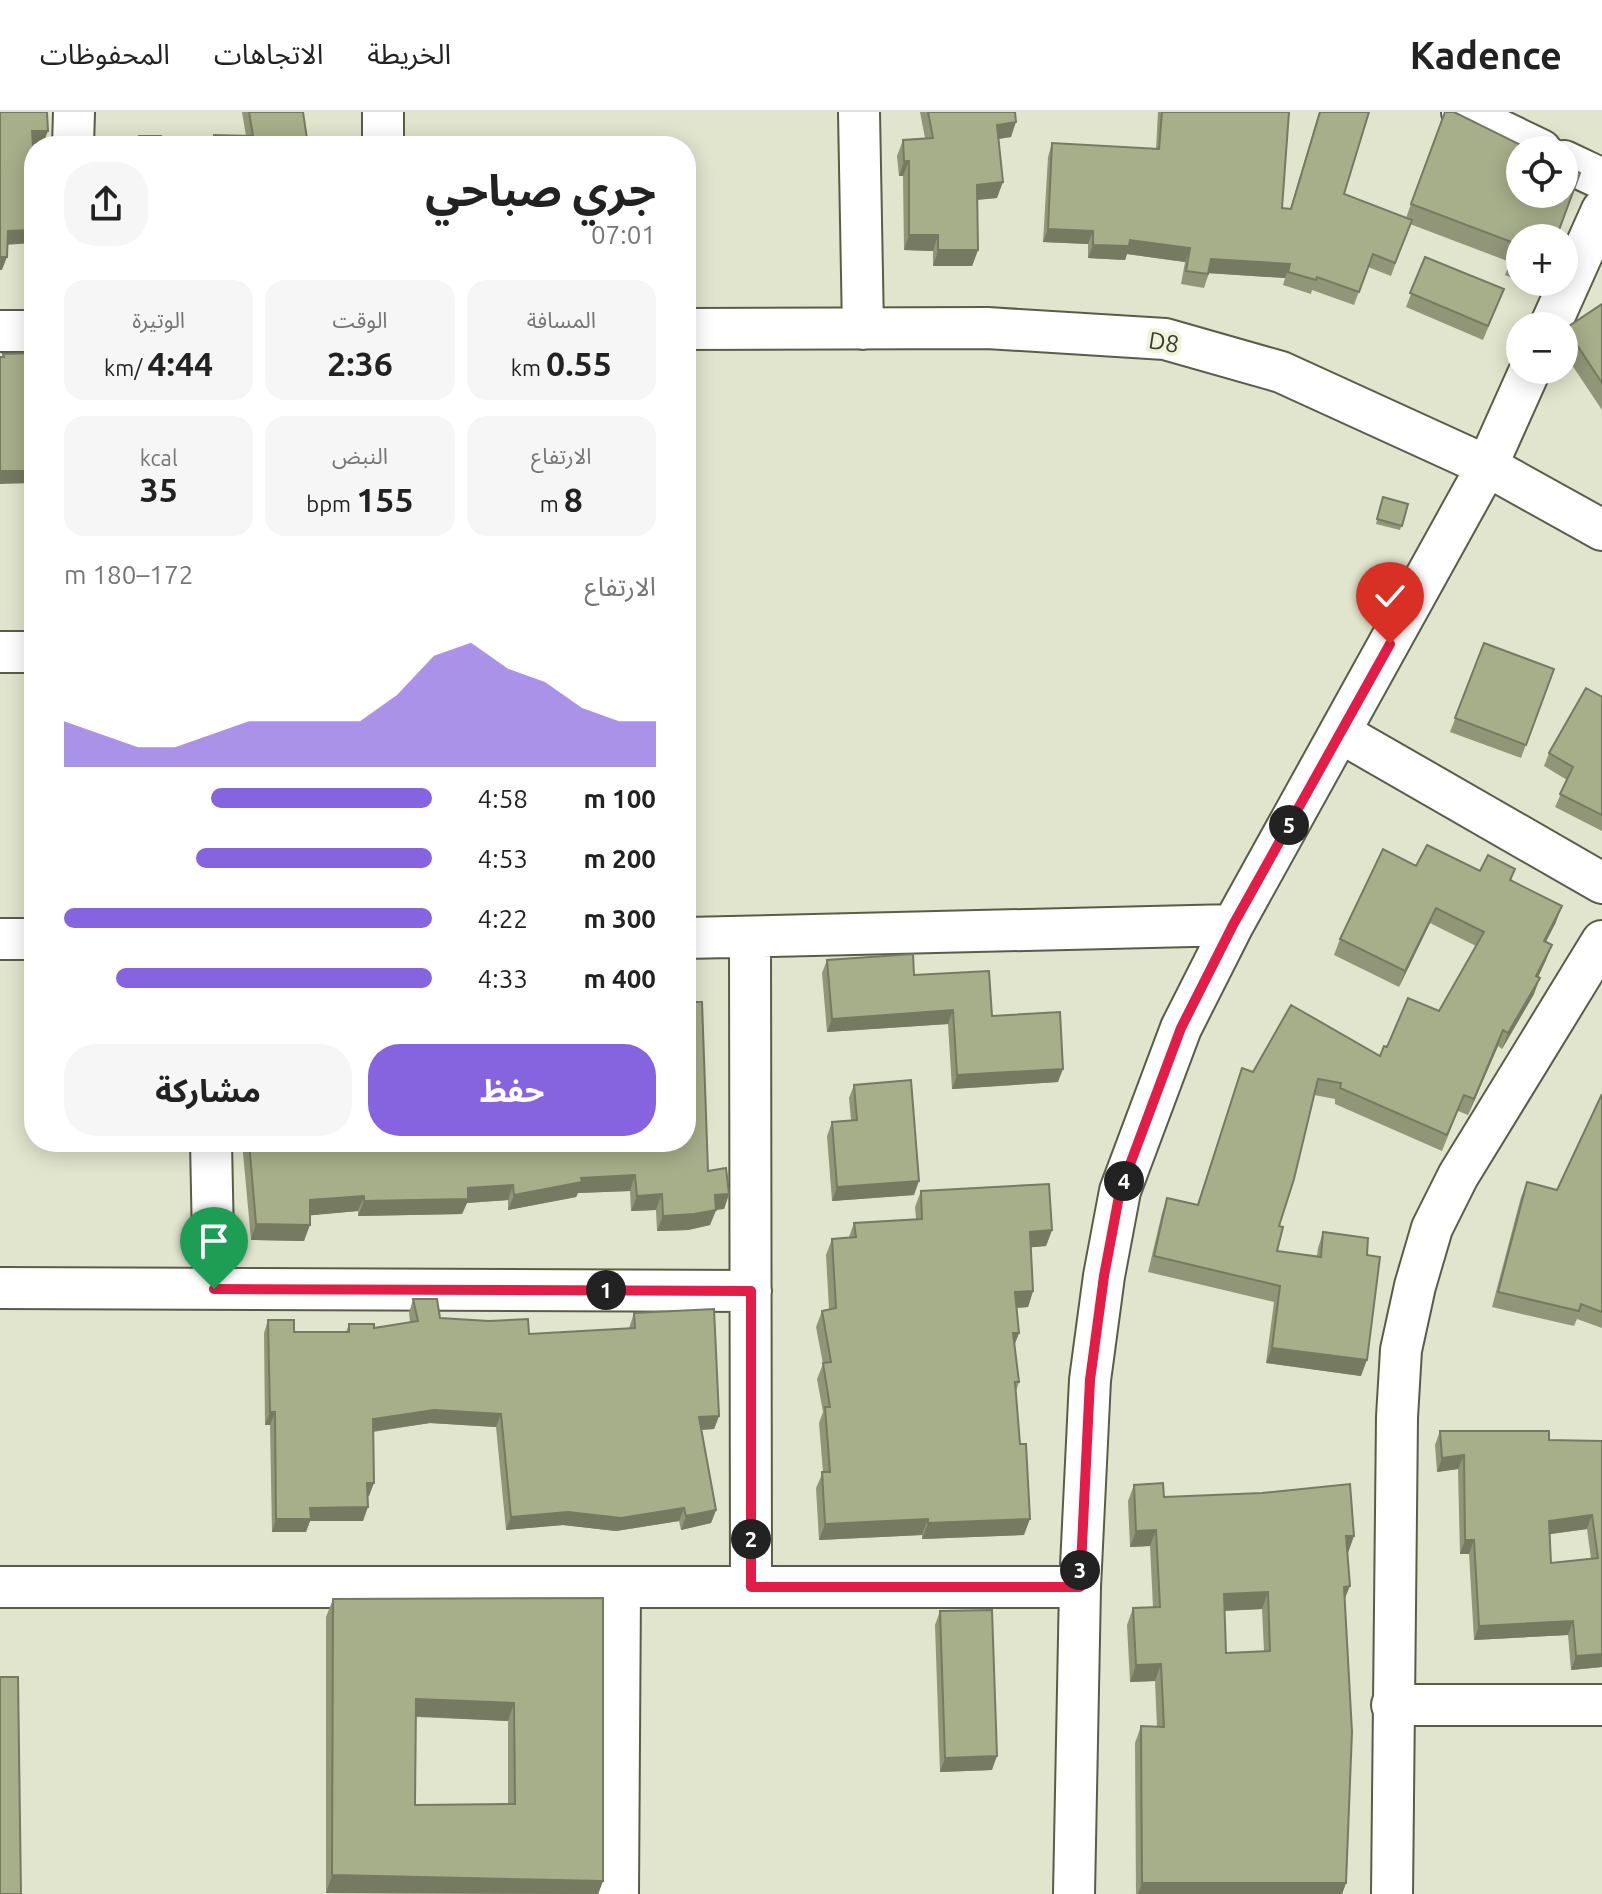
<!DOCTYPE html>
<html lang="ar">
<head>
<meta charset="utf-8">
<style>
	body { margin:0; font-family:Ubuntu,"Noto Sans Arabic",sans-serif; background:#f6f6f6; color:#222; direction:rtl; height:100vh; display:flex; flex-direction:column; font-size:30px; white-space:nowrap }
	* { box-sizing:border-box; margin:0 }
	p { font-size:26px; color:#767676 }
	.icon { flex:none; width:44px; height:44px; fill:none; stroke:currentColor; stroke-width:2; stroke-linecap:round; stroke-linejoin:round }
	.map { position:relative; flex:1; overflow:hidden; direction:ltr }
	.sheet { position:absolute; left:24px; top:24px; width:672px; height:1016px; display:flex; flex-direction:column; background:#fff; border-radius:32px; box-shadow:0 4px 20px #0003; direction:rtl }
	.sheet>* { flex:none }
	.buttons { position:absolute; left:1506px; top:24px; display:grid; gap:16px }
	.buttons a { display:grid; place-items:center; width:72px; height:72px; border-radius:50%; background:#fff; box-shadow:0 4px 20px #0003; font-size:40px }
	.pin { position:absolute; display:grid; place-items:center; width:68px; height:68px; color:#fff; margin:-82px -34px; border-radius:50% 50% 50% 0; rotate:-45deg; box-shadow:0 0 8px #0007 }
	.pin .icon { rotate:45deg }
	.km { position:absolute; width:40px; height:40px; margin:-20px; border-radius:50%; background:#222; color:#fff; font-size:22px; line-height:40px; text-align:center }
	.round { display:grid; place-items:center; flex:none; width:84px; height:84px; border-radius:32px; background:#f6f6f6 }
	.overview { display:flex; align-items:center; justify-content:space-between; height:136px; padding:0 40px }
	h1 { font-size:44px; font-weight:700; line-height:60px }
	.metrics { display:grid; grid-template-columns:repeat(3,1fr); gap:12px; height:136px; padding:8px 40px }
	.metrics div { display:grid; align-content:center; border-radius:20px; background:#f6f6f6; text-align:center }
	.metrics b { font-size:34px; font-weight:700 }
	.metrics small { font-size:22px; font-weight:400 }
	.metrics p { font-size:22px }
	.chart { height:224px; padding:16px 40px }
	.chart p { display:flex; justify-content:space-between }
	.chart svg { width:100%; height:144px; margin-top:8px; fill:#8664df; opacity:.7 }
	.action { display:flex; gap:16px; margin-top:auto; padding:16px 40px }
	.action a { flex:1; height:92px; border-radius:32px; background:#8664df; color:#fff; font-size:32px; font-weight:700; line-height:92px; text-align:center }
	.action a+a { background:#f6f6f6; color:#222 }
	ul { padding:0 40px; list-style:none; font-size:26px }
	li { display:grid; grid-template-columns:128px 96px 1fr; align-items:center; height:60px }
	li i { height:20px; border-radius:10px; background:#8664df }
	header { display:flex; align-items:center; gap:48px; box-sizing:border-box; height:112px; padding:0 40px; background:#fff; border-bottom:2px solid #e0e0e0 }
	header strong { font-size:38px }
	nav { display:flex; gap:44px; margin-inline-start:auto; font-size:28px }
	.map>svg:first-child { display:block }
</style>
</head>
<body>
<header>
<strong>Kadence</strong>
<nav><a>الخريطة</a><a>الاتجاهات</a><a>المحفوظات</a></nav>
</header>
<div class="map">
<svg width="1602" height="1782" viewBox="0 0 1602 1782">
	<rect width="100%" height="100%" fill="#e1e5cd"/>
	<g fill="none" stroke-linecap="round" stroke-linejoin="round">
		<defs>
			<path id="minor" d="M 859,0 L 863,217
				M 1462,0 L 1541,38
				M 73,34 L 74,0
				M 383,34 L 383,0
				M 1564,49 L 1602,67
				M 1550,214 L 1602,98
				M 686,217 L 987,216 L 1165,227 L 1281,260 L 1487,354 L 1602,418
				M 0,219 L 34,219
				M 0,540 L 34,540
				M 1341,621 L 1602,771
				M 750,825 L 751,1475
				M 686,826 L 1233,813
				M 0,827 L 34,827
				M 211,1030 L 214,1177
				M 0,1176 L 751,1179
				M 0,1475 L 1080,1475
				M 1392,1593 L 1602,1593
				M 618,1782 L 620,1475
				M 1074,1782 L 1080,1475 L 1090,1268 L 1104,1164 L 1120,1079 L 1181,916 L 1233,813 L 1487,354 L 1530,258
				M 1392,1782 L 1397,1305 L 1401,1238 L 1415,1174 L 1432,1116 L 1458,1064 L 1602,829"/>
		</defs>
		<use href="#minor" stroke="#595d48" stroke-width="44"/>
		<use href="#minor" stroke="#fff" stroke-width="40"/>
	</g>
	<path fill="#909677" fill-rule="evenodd" d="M 242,0 L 303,0 L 307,27 L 326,34 L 210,34 L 214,23 L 246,24 Z
		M 920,0 L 1015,0 L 1011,25 L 998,27 L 997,86 L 978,88 L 978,138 L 972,154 L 933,154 L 933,139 L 904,138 L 903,64 L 899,64 L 897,44 L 903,28 L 925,26 Z
		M 1158,0 L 1289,0 L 1282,96 L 1290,97 L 1319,0 L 1369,0 L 1344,82 L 1406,106 L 1411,92 L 1520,126 L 1520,169 L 1505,163 L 1510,150 L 1410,112 L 1391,164 L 1368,155 L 1354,193 L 1312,178 L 1311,182 L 1283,173 L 1285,166 L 1209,161 L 1204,176 L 1181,172 L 1185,150 L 1127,142 L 1125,148 L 1088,146 L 1088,132 L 1043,130 L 1048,45 L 1052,31 L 1156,37 Z
		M 1425,145 L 1504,177 L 1483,228 L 1406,195 Z
		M 1523,170 L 1540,170 L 1538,175 Z
		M 1602,192 L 1602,298 L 1564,241 L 1564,223 L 1566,216 Z
		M 1383,385 L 1408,392 L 1400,418 L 1376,412 Z
		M 1484,531 L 1554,557 L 1521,646 L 1450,620 Z
		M 1602,585 L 1602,719 L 1555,695 L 1567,668 L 1544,654 L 1549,641 Z
		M 1416,754 L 1480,759 L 1515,757 L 1511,768 L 1556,810 L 1546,830 L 1546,848 L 1538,865 L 1534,882 L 1502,937 L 1498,934 L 1468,1003 L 1458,999 L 1442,1039 L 1335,992 L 1335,987 L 1314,983 L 1279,1114 L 1277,1139 L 1317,1144 L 1318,1136 L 1323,1120 L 1367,1143 L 1361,1264 L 1266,1251 L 1274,1190 L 1148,1160 L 1162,1101 L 1167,1086 L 1197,1093 L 1242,956 L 1253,960 L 1380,944 L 1387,935 L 1439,899 L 1476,834 L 1430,811 L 1399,875 L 1334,843 L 1340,827 Z
		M 827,848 L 914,863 L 992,904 L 1058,970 L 952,977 L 948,912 L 827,920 L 822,861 Z
		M 854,973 L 914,1083 L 832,1089 L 827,1024 L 832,1010 L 851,1008 L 849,986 Z
		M 1602,982 L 1602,1216 L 1577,1207 L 1574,1214 L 1492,1195 L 1521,1085 L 1527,1070 L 1557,1078 Z
		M 242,1030 L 686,1030 L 708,1059 L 729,1082 L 724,1097 L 716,1098 L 710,1113 L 688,1118 L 657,1119 L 656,1098 L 631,1099 L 630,1079 L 578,1081 L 576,1085 L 508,1098 L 508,1088 L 467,1091 L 462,1102 L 358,1104 L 358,1099 L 310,1103 L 304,1129 L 251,1128 Z
		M 921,1079 L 1052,1118 L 1046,1134 L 1031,1135 L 1033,1179 L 1028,1195 L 1017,1196 L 1019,1221 L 1014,1233 L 1019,1270 L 1016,1279 L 1024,1423 L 922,1427 L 922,1423 L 819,1428 L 816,1376 L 823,1360 L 819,1311 L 823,1300 L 817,1267 L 823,1252 L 816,1215 L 822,1199 L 829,1197 L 826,1143 L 832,1127 L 849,1125 L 854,1111 L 916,1107 L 915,1095 Z
		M 413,1187 L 440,1206 L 529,1222 L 629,1216 L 634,1201 L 719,1304 L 714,1317 L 701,1318 L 716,1398 L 711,1411 L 681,1418 L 679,1409 L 616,1419 L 563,1413 L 506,1418 L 496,1315 L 430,1311 L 373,1320 L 369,1384 L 368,1384 L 363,1409 L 310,1409 L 306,1420 L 272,1420 L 270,1313 L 265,1313 L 264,1221 L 268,1208 L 294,1220 L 346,1220 L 349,1212 L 374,1216 L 410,1210 L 409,1201 Z
		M 1440,1319 L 1549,1328 L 1602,1329 L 1602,1555 L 1571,1558 L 1568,1523 L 1474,1528 L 1469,1442 L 1460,1442 L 1458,1357 L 1437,1360 L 1435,1333 ZM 1587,1417 L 1591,1447 L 1551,1451 L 1550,1422 Z
		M 1134,1373 L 1164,1385 L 1348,1441 L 1345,1487 L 1346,1771 L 1342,1782 L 1136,1782 L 1135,1631 L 1141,1614 L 1157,1615 L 1155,1569 L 1130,1570 L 1127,1513 L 1133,1496 L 1153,1495 L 1150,1434 L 1130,1435 L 1128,1389 ZM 1262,1497 L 1264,1539 L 1226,1541 L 1224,1499 Z
		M 603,1486 L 603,1769 L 598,1782 L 326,1781 L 326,1505 L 333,1487 ZM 416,1605 L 508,1609 L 508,1692 L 415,1693 Z
		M 940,1499 L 992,1658 L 940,1660 L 935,1513 Z"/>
	<path fill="#757a61" d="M 1016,10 L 1011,25 L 991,28 L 997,13 Z
		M 32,19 L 48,19 L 43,32 L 27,32 Z
		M 904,49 L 909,49 L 903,64 L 899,64 Z
		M 1003,70 L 997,86 L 972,88 L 977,73 Z
		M 1048,117 L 1093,119 L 1088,132 L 1043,130 Z
		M 34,118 L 34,131 L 3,133 L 8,119 Z
		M 909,123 L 938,123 L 933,139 L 904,138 Z
		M 1130,128 L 1190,136 L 1185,150 L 1127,142 L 1125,148 L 1088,146 L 1093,133 Z
		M 938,138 L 978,138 L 972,154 L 933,154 Z
		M 0,145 L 7,145 L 2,158 L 0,158 Z
		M 1211,147 L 1290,152 L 1285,166 L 1206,161 Z
		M 0,359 L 34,359 L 34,371 L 0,372 Z
		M 1562,794 L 1556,810 L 1538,844 L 1544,829 Z
		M 1436,796 L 1430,811 L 1399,875 L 1405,859 Z
		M 1552,833 L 1546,848 L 1531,880 L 1536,864 Z
		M 1540,866 L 1534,882 L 1502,937 L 1508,921 Z
		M 953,898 L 948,912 L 827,920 L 832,907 Z
		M 1503,918 L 1498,934 L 1468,1003 L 1474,987 Z
		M 1063,957 L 1058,970 L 952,977 L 957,963 Z
		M 635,1063 L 630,1079 L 578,1081 L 576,1085 L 508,1098 L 514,1083 L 581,1066 Z
		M 919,1069 L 914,1083 L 832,1089 L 837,1075 Z
		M 513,1073 L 508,1088 L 467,1091 L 462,1102 L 358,1104 L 364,1089 L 468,1076 Z
		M 662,1082 L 656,1098 L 631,1099 L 637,1084 Z
		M 729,1082 L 724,1097 L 709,1098 L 715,1083 Z
		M 364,1084 L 358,1099 L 304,1104 L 310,1088 Z
		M 716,1098 L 710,1113 L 688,1118 L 657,1119 L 663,1104 Z
		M 256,1112 L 310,1113 L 304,1129 L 251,1128 Z
		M 1052,1118 L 1046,1134 L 1024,1136 L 1030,1120 Z
		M 1033,1179 L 1028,1195 L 1009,1196 L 1015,1180 Z
		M 1013,1221 L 1019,1221 L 1013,1237 Z
		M 1272,1236 L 1367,1248 L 1361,1264 L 1266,1251 Z
		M 434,1298 L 501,1302 L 496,1315 L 430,1311 L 368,1320 L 373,1307 Z
		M 270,1300 L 275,1300 L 270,1313 L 265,1313 Z
		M 719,1304 L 714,1317 L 694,1318 L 699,1305 Z
		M 1464,1343 L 1458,1357 L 1437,1360 L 1442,1346 Z
		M 367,1371 L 374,1371 L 369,1384 L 363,1384 Z
		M 368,1395 L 363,1409 L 310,1409 L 306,1420 L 272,1420 L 276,1407 L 310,1396 Z
		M 684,1396 L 679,1409 L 616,1419 L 563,1413 L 506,1418 L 511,1405 L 568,1400 Z
		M 716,1398 L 711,1411 L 681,1418 L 686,1404 Z
		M 1592,1403 L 1587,1417 L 1544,1423 L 1549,1409 Z
		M 928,1407 L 922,1423 L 819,1428 L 825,1412 Z
		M 1030,1407 L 1024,1423 L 922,1427 L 928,1411 Z
		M 1156,1418 L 1150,1434 L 1130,1435 L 1136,1419 Z
		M 1346,1424 L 1354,1424 L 1348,1441 L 1340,1441 Z
		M 1465,1428 L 1474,1428 L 1469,1442 L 1460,1442 Z
		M 1350,1474 L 1343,1491 L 1344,1475 Z
		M 1268,1480 L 1262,1497 L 1218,1499 L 1224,1482 Z
		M 1573,1509 L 1568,1523 L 1474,1528 L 1479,1514 Z
		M 1602,1542 L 1602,1555 L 1571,1558 L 1576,1544 Z
		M 1161,1552 L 1155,1569 L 1130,1570 L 1136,1553 Z
		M 416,1587 L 514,1591 L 508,1609 L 410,1604 Z
		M 997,1644 L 992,1658 L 940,1660 L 945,1646 Z
		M 332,1763 L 603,1769 L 598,1782 L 326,1781 Z
		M 1142,1771 L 1346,1771 L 1342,1782 L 1138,1782 Z"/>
	<path fill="#a7ae8a" stroke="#757a61" stroke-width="2" fill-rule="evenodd" d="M 0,0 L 47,0 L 48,19 L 32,19 L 34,48 L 34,118 L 8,119 L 7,145 L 0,145 Z
		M 249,0 L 303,0 L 307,27 L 325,25 L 326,34 L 214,34 L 214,23 L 253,24 Z
		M 928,0 L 1015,0 L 1016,10 L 997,13 L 1003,70 L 977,73 L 978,138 L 938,138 L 938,123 L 909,123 L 909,49 L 904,49 L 903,28 L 933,26 Z
		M 1162,0 L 1289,0 L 1282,96 L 1291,97 L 1320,0 L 1369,0 L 1344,82 L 1412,108 L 1395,151 L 1373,142 L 1359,180 L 1317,165 L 1316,168 L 1288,160 L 1290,152 L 1211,147 L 1208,162 L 1186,159 L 1190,136 L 1130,128 L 1129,134 L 1093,133 L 1093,119 L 1048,117 L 1052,31 L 1159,37 Z
		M 1445,0 L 1454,0 L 1531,38 L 1520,38 L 1520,82 L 1564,82 L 1564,53 L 1580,61 L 1556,126 L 1520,126 L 1520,149 L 1512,146 L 1517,132 L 1411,92 Z
		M 139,24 L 161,24 L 161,34 L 139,34 Z
		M 1425,145 L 1504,177 L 1488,214 L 1410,181 Z
		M 1602,192 L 1602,271 L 1566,216 Z
		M 34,241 L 34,359 L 0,359 L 0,245 L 4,245 L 3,242 Z
		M 1383,385 L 1408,392 L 1402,414 L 1377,407 Z
		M 1484,531 L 1554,557 L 1526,633 L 1455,606 Z
		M 1586,576 L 1602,585 L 1602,703 L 1560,682 L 1573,655 L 1549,641 Z
		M 1427,733 L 1480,759 L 1488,743 L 1515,757 L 1510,768 L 1562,794 L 1544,829 L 1552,833 L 1536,864 L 1540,866 L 1508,921 L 1503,918 L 1474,987 L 1464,983 L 1447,1023 L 1340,976 L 1341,971 L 1318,967 L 1294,1067 L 1279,1114 L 1283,1115 L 1277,1139 L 1321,1145 L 1323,1120 L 1368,1126 L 1367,1143 L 1380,1145 L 1367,1248 L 1272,1236 L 1280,1174 L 1154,1144 L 1167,1086 L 1198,1093 L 1242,956 L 1253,960 L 1291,893 L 1380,944 L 1384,934 L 1387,935 L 1408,886 L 1439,899 L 1484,820 L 1436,796 L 1405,859 L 1340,827 L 1383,737 L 1416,754 Z
		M 913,842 L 914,863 L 989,859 L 992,904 L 1060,900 L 1063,957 L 957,963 L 953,898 L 832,907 L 827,848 Z
		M 686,890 L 702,890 L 708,1059 L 726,1056 L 729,1082 L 715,1083 L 716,1098 L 694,1102 L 663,1104 L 662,1082 L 637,1084 L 635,1063 L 581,1066 L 582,1070 L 514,1083 L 513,1073 L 468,1076 L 468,1087 L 364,1089 L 364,1084 L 310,1088 L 310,1113 L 256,1112 L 249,1030 L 686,1030 Z
		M 911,968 L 919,1069 L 837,1075 L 832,1010 L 857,1008 L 854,973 Z
		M 1602,982 L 1602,1200 L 1581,1192 L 1579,1199 L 1498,1180 L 1527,1070 L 1557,1078 Z
		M 1049,1072 L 1052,1118 L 1030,1120 L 1033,1179 L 1015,1180 L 1019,1221 L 1013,1221 L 1019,1270 L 1015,1270 L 1020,1332 L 1026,1332 L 1030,1407 L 928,1411 L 928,1407 L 825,1412 L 822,1360 L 830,1360 L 825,1295 L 830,1295 L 823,1251 L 831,1250 L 822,1199 L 836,1196 L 832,1127 L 856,1125 L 854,1111 L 922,1107 L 921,1079 Z
		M 413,1187 L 437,1187 L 440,1206 L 489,1209 L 528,1207 L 529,1222 L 635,1216 L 634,1201 L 714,1197 L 719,1304 L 699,1305 L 716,1398 L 686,1404 L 684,1396 L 621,1406 L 568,1400 L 511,1405 L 501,1302 L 434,1298 L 373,1307 L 374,1371 L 367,1371 L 368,1395 L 310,1396 L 311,1407 L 276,1407 L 275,1300 L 270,1300 L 268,1208 L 294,1208 L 294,1220 L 349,1220 L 349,1212 L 374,1212 L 374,1216 L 418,1209 Z
		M 1440,1319 L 1549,1319 L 1549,1328 L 1602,1329 L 1602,1542 L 1576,1544 L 1573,1509 L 1479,1514 L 1474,1428 L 1465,1428 L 1464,1343 L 1442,1346 ZM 1592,1403 L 1598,1446 L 1551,1451 L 1549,1409 Z
		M 1163,1371 L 1164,1385 L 1262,1381 L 1350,1372 L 1354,1424 L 1346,1424 L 1350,1474 L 1344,1475 L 1352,1620 L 1346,1771 L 1142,1771 L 1141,1614 L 1164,1615 L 1161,1552 L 1136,1553 L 1133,1496 L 1160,1495 L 1156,1418 L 1136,1419 L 1134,1373 ZM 1268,1480 L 1270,1539 L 1226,1541 L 1224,1482 Z
		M 603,1486 L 603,1769 L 332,1763 L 333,1487 ZM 416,1587 L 514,1591 L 515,1692 L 415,1693 Z
		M 992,1498 L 997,1644 L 945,1646 L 940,1499 Z
		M 0,1565 L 18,1565 L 21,1782 L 0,1782 Z"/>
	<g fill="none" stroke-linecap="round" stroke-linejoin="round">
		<defs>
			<path id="route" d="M 214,1177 L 751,1179 L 751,1475 L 1080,1475 L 1090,1268 L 1104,1164 L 1120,1079 L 1181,916 L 1233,813 L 1390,532"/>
		</defs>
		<use href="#route" stroke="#fff" stroke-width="16"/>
		<use href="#route" stroke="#e11d48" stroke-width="10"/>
	</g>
	<g text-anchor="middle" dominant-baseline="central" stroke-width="8" stroke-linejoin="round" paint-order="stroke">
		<g font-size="24" fill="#3c3e34" stroke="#eef3da">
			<text transform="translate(1164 230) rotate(9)">D8</text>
		</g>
	</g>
</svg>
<div class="buttons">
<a><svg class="icon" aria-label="locate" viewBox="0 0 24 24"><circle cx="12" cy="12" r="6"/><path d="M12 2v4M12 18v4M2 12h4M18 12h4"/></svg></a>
<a>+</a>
<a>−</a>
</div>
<div class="pin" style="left:214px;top:1177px;background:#1e9e55"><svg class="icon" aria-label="arrive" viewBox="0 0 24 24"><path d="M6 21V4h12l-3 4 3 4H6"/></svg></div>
<div class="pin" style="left:1390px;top:532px;background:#d93025"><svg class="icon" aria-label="check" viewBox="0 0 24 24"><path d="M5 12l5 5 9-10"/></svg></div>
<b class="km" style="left:606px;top:1178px">1</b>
<b class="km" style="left:751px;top:1427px">2</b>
<b class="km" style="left:1080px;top:1458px">3</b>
<b class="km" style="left:1124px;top:1069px">4</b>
<b class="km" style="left:1289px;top:713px">5</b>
<section class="sheet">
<div class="overview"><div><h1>جري صباحي</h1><p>07:01</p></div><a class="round"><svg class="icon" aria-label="share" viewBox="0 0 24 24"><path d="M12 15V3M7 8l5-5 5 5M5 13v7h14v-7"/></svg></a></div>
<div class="metrics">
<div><p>المسافة</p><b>0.55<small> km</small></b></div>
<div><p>الوقت</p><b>2:36</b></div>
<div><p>الوتيرة</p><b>4:44<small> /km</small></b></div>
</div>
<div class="metrics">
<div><p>الارتفاع</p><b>8<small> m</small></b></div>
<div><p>النبض</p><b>155<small> bpm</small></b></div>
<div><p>kcal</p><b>35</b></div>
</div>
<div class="chart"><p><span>الارتفاع</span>172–180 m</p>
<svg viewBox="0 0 160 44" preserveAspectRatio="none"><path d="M0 44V30L10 34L20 38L30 38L40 34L50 30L60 30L70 30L80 30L90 22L100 10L110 6L120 14L130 18L140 26L150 30L160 30V44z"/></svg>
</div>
<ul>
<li><b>100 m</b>4:58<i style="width:60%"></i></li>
<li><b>200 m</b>4:53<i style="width:64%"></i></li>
<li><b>300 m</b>4:22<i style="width:100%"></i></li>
<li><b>400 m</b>4:33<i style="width:86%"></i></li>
</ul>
<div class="action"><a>حفظ</a><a>مشاركة</a></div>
</section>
</div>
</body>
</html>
